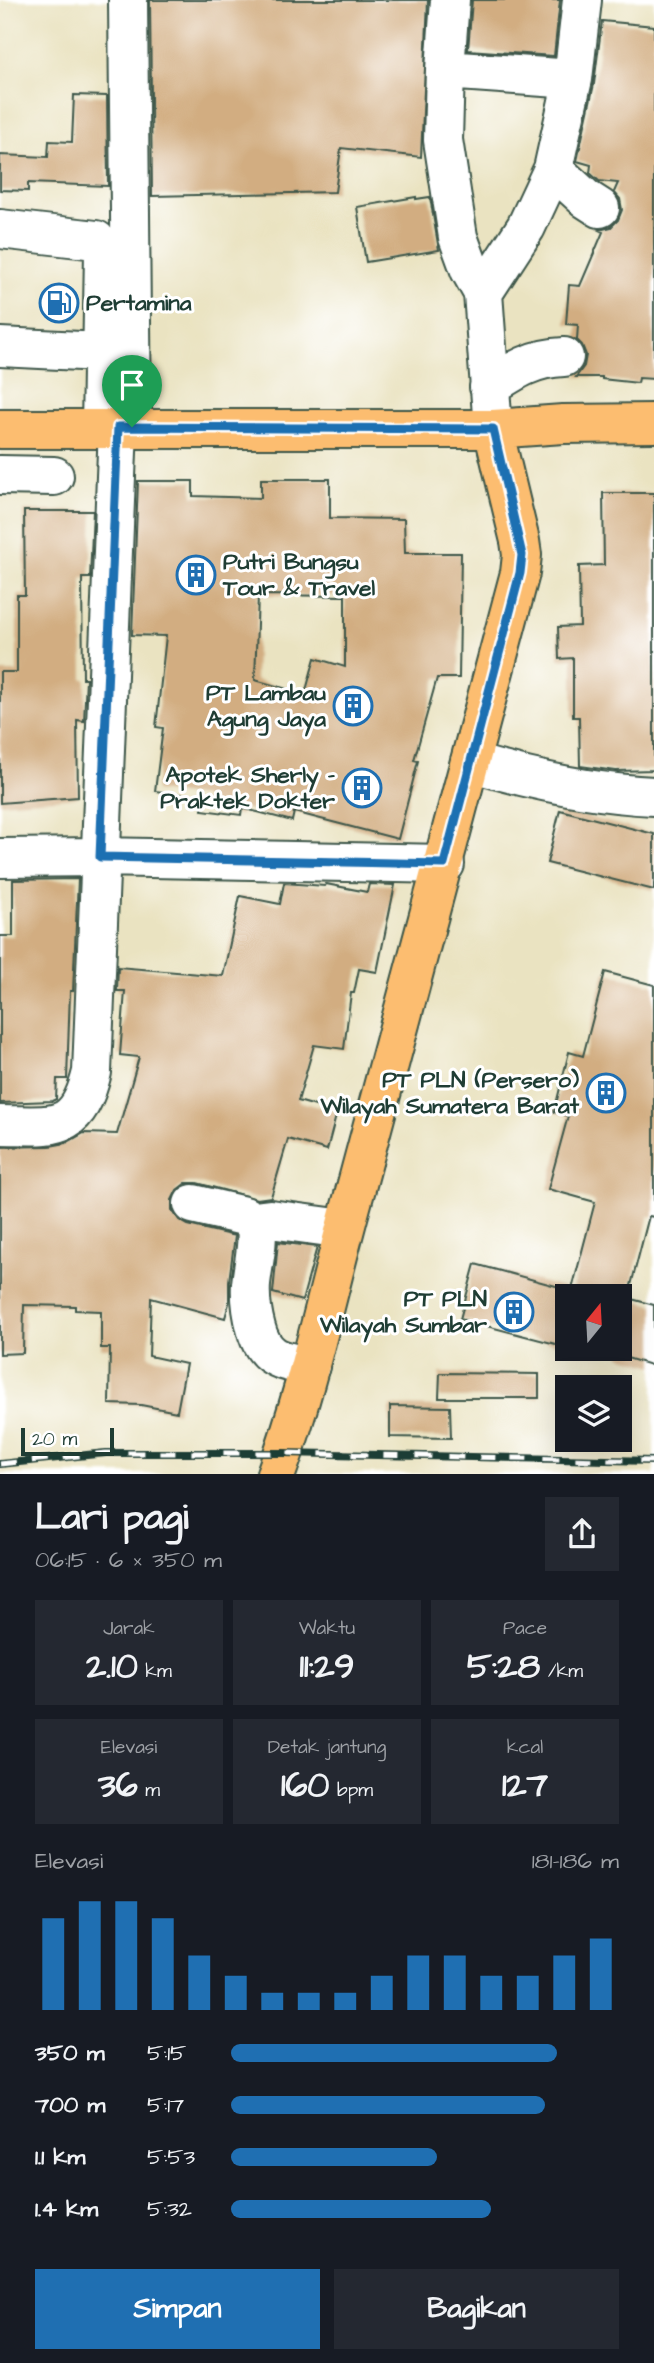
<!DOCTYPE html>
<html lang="id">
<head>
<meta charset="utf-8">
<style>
	body { margin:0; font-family:"Architects Daughter",sans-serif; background:#242831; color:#f1f3f6; height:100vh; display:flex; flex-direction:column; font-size:26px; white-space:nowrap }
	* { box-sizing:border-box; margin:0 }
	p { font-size:23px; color:#9ea1a6 }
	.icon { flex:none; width:38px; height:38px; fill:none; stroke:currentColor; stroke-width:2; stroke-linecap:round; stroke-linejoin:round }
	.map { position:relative; height:1474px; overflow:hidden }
	.panel { display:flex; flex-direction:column; background:#171b24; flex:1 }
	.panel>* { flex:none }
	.needle { width:46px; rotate:18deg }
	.tools { position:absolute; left:555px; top:1284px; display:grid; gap:14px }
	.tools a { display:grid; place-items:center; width:77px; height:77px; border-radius:0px; background:#171b24; box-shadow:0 7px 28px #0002; font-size:35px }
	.scale { position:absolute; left:21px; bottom:18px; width:93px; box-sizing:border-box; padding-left:7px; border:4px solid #1f3d34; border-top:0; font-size:19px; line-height:24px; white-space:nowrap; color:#1f3d34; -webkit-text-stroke:5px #fff; paint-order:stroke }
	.pin { position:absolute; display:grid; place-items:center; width:60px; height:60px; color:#fff; margin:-72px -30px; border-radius:50% 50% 50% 0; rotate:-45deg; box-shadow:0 0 7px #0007 }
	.pin .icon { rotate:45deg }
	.round { display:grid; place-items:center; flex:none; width:74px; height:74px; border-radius:0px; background:#242831 }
	.summary { display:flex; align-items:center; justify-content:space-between; height:119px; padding:0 35px }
	h1 { font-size:38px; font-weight:700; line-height:52px }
	.figures { display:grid; grid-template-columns:repeat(3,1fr); gap:10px; height:119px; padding:7px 35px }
	.figures div { display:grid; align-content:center; border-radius:0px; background:#242831; text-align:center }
	.figures b { font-size:35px; font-weight:700 }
	.figures small { font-size:19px; font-weight:400 }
	.figures p { font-size:19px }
	.chart { height:196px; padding:14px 35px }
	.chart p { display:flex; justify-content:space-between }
	.chart svg { width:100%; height:126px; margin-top:7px; stroke:#1f6fb2; stroke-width:6 }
	.button { display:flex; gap:14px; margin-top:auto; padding:14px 35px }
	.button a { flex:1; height:80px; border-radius:0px; background:#1f6fb2; color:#fff; font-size:28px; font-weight:700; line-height:80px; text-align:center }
	.button a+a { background:#242831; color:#f1f3f6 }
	ul { padding:0 35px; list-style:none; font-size:23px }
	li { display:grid; grid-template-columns:112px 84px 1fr; align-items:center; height:52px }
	li i { height:18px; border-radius:9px; background:#1f6fb2 }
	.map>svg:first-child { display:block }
</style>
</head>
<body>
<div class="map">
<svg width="654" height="1474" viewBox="0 0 654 1474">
	<rect width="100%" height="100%" fill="#fff"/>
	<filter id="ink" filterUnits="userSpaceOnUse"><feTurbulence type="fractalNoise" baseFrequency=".0143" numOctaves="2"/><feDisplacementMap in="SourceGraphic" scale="14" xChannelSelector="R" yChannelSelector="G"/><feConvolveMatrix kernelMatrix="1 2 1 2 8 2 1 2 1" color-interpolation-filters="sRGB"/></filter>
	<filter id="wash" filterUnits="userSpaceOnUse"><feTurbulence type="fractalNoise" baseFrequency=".00686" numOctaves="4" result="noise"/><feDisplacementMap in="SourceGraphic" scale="28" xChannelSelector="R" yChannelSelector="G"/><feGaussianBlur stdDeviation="1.57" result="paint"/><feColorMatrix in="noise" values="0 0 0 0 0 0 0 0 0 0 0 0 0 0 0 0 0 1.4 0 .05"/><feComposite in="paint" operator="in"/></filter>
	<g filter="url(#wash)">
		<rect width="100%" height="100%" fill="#eae3c1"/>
		<g id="blocks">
			<path fill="#d2ad81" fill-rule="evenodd" d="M 150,0 L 428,0 L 421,157 L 341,148 L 335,192 L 152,196 Z
				M 472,0 L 560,0 L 554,56 L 468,50 Z
				M 602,21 L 654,26 L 654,379 L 639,378 L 638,383 L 602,379 L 602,377 L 576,377 L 584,366 L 586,355 L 582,345 L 577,340 L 578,325 L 566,324 L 569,285 L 580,286 L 603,232 L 599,230 L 611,227 L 618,220 L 622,210 L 620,199 L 614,192 L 618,183 L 599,181 L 590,173 L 591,165 L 577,161 L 594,84 Z
				M 74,95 L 107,96 L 108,186 L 28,183 L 28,191 L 0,190 L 0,155 L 48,157 L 49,141 L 72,142 Z
				M 416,197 L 416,199 L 430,197 L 439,250 L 366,262 L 357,207 Z
				M 261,479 L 330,479 L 330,518 L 404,519 L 405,553 L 461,553 L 459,678 L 437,678 L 414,760 L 418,761 L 398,839 L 294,812 L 292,821 L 242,808 L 241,815 L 202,810 L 204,797 L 155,791 L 163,728 L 156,727 L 166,636 L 132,635 L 138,481 L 193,481 L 193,496 L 261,498 ZM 258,595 L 345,596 L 345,667 L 315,658 L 305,694 L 255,680 Z
				M 603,493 L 654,493 L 654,770 L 616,771 L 580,766 L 579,717 L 573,717 L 573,658 L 559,659 L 558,627 L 580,626 L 579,566 L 604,565 Z
				M 24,511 L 93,511 L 90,578 L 82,578 L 83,679 L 86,679 L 84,721 L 77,720 L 78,797 L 0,803 L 0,672 L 17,672 L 17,595 L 25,595 Z
				M 560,810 L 654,834 L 654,890 L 547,863 Z
				M 78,879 L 73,991 L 70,991 L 67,1079 L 57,1079 L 56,1099 L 52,1101 L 0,1103 L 0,936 L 13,936 L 13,880 Z
				M 284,883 L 325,886 L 326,884 L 367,892 L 369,884 L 395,885 L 377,972 L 359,969 L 354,993 L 351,993 L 344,1049 L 314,1045 L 298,1101 L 337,1112 L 327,1150 L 288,1139 L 271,1197 L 257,1199 L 197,1183 L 186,1183 L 177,1190 L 172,1200 L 172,1210 L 179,1220 L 188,1225 L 235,1236 L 229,1281 L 229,1303 L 225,1318 L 151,1298 L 149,1356 L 186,1364 L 177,1412 L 141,1405 L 109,1404 L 110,1348 L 101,1348 L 101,1311 L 75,1310 L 75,1306 L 24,1305 L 23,1353 L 0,1354 L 0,1147 L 50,1146 L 66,1143 L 84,1133 L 117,1134 L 139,1057 L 120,1055 L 125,991 L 117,991 L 118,967 L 223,976 L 240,896 L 280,904 Z
				M 605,972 L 654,985 L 654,1217 L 649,1216 L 628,1297 L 624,1297 L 654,1305 L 654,1366 L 620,1356 L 620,1297 L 570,1297 L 595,1202 L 548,1189 L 568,1116 L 554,1112 L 569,1052 L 583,1056 Z
				M 278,1242 L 317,1247 L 302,1301 L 273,1293 Z
				M 475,1264 L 567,1289 L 567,1347 L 460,1319 Z
				M 440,1373 L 539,1374 L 539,1398 L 439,1398 Z
				M 390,1406 L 450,1407 L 451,1438 L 390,1437 Z"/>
		</g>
	</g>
	<g filter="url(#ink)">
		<use href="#blocks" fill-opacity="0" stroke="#3d5649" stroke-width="2"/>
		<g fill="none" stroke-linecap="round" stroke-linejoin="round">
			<defs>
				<path id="minor" d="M 128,0 L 132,427
					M 450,0 L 445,70 L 443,140 L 458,237 L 470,270 L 483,293 L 493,429
					M 445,70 L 573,79
					M 553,169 L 586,199 L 600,208
					M 0,229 L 96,240 L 104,251 L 101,428
					M 483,293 L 526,227 L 553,169 L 573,79 L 582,0
					M 0,347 L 101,352
					M 489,387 C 515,370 533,358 564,357
					M 0,475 L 54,476
					M 470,762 C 530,780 591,793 654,796
					M 0,858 L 100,857 L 445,864
					M 0,1125 C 54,1125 77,1134 92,1072 L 118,427
					M 193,1204 L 244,1216 L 256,1223 C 259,1243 253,1264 251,1284 C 250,1299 252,1313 256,1328 C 264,1359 281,1361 310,1366
					M 254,1221 L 270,1219 L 344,1229"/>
				<path id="major" d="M 0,429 L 493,429 L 563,424 L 654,423
					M 276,1474 C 310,1381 329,1283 356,1188 C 412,983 465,778 520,573 L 522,555 L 520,541 L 493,429"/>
			</defs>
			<use href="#minor" stroke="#3d5649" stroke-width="42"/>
			<use href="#major" stroke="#3d5649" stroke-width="42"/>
			<use href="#minor" stroke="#fff" stroke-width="38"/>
			<use href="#major" stroke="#fcbd6f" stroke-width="38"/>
			<defs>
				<path id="rail" d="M 0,1464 L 106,1453 L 283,1453 L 654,1461"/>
			</defs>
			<use href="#rail" stroke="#1f3d34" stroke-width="8"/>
			<use href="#rail" stroke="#fff" stroke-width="5" stroke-dasharray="16" stroke-linecap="butt"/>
		</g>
	</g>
	<g fill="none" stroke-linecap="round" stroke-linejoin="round" filter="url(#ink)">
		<defs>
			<path id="route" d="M 118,427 L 493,429 L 522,555 L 520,573 L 444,864 L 100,857 Z"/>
		</defs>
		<use href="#route" stroke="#fff" stroke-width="14"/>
		<use href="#route" stroke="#1f6fb2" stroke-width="9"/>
	</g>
	<defs>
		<symbol id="fuel-ring" viewBox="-11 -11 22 22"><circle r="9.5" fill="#fff" stroke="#1f6fb2" stroke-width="1.5"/><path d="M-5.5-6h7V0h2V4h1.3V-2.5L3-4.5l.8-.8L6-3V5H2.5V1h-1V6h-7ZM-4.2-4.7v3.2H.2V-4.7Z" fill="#1f6fb2"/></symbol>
		<symbol id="building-ring" viewBox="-11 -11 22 22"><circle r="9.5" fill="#fff" stroke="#1f6fb2" stroke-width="1.5"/><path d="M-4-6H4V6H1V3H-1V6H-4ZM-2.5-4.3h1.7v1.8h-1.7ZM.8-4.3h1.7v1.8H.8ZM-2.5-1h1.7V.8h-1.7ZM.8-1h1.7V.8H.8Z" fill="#1f6fb2"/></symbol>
	</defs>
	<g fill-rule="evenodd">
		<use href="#fuel-ring" x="37" y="281" width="44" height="44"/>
		<use href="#building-ring" x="174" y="553" width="44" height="44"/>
		<use href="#building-ring" x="331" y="684" width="44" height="44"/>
		<use href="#building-ring" x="340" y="766" width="44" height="44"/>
		<use href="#building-ring" x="584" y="1071" width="44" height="44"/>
		<use href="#building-ring" x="492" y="1290" width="44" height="44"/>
	</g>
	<g text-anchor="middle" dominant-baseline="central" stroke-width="6" stroke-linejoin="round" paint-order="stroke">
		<g font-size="23" font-weight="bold" fill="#1f3d34" stroke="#fff" text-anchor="end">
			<text x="86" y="303" text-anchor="start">Pertamina</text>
			<text x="223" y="562" text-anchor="start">Putri Bungsu<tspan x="223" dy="26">Tour &amp; Travel</tspan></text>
			<text x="326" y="693">PT Lambau<tspan x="326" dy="26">Agung Jaya</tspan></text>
			<text x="335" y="775">Apotek Sherly -<tspan x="335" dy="26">Praktek Dokter</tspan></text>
			<text x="579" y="1080">PT PLN (Persero)<tspan x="579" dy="26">Wilayah Sumatera Barat</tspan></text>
			<text x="487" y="1299">PT PLN<tspan x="487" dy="26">Wilayah Sumbar</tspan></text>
		</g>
	</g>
</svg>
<div class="tools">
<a><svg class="needle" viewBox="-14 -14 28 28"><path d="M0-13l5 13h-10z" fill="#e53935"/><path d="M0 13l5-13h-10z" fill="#9ea1a6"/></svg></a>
<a><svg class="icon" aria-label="layers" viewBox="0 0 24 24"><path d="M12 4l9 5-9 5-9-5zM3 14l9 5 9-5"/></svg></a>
</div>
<div class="scale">20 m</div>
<div class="pin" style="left:132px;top:427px;background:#1e9e55"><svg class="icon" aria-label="arrive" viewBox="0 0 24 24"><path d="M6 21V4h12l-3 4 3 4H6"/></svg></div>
</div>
<section class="panel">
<div class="summary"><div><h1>Lari pagi</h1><p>06:15 · 6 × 350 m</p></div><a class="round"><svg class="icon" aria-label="share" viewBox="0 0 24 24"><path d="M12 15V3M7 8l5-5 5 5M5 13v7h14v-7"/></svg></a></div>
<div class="figures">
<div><p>Jarak</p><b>2.10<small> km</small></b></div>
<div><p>Waktu</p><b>11:29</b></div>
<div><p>Pace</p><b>5:28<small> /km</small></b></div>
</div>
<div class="figures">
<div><p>Elevasi</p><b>36<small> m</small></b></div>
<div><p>Detak jantung</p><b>160<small> bpm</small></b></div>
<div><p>kcal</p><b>127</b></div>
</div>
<div class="chart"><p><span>Elevasi</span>181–186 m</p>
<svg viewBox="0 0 160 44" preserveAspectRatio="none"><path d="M5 44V12M15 44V6M25 44V6M35 44V12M45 44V25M55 44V32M65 44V38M75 44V38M85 44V38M95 44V32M105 44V25M115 44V25M125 44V32M135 44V32M145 44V25M155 44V19"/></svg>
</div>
<ul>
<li><b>350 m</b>5:15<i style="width:84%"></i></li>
<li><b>700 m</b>5:17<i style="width:81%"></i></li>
<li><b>1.1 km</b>5:53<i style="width:53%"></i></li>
<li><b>1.4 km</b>5:32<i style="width:67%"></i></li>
</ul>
<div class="button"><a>Simpan</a><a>Bagikan</a></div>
</section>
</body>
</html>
